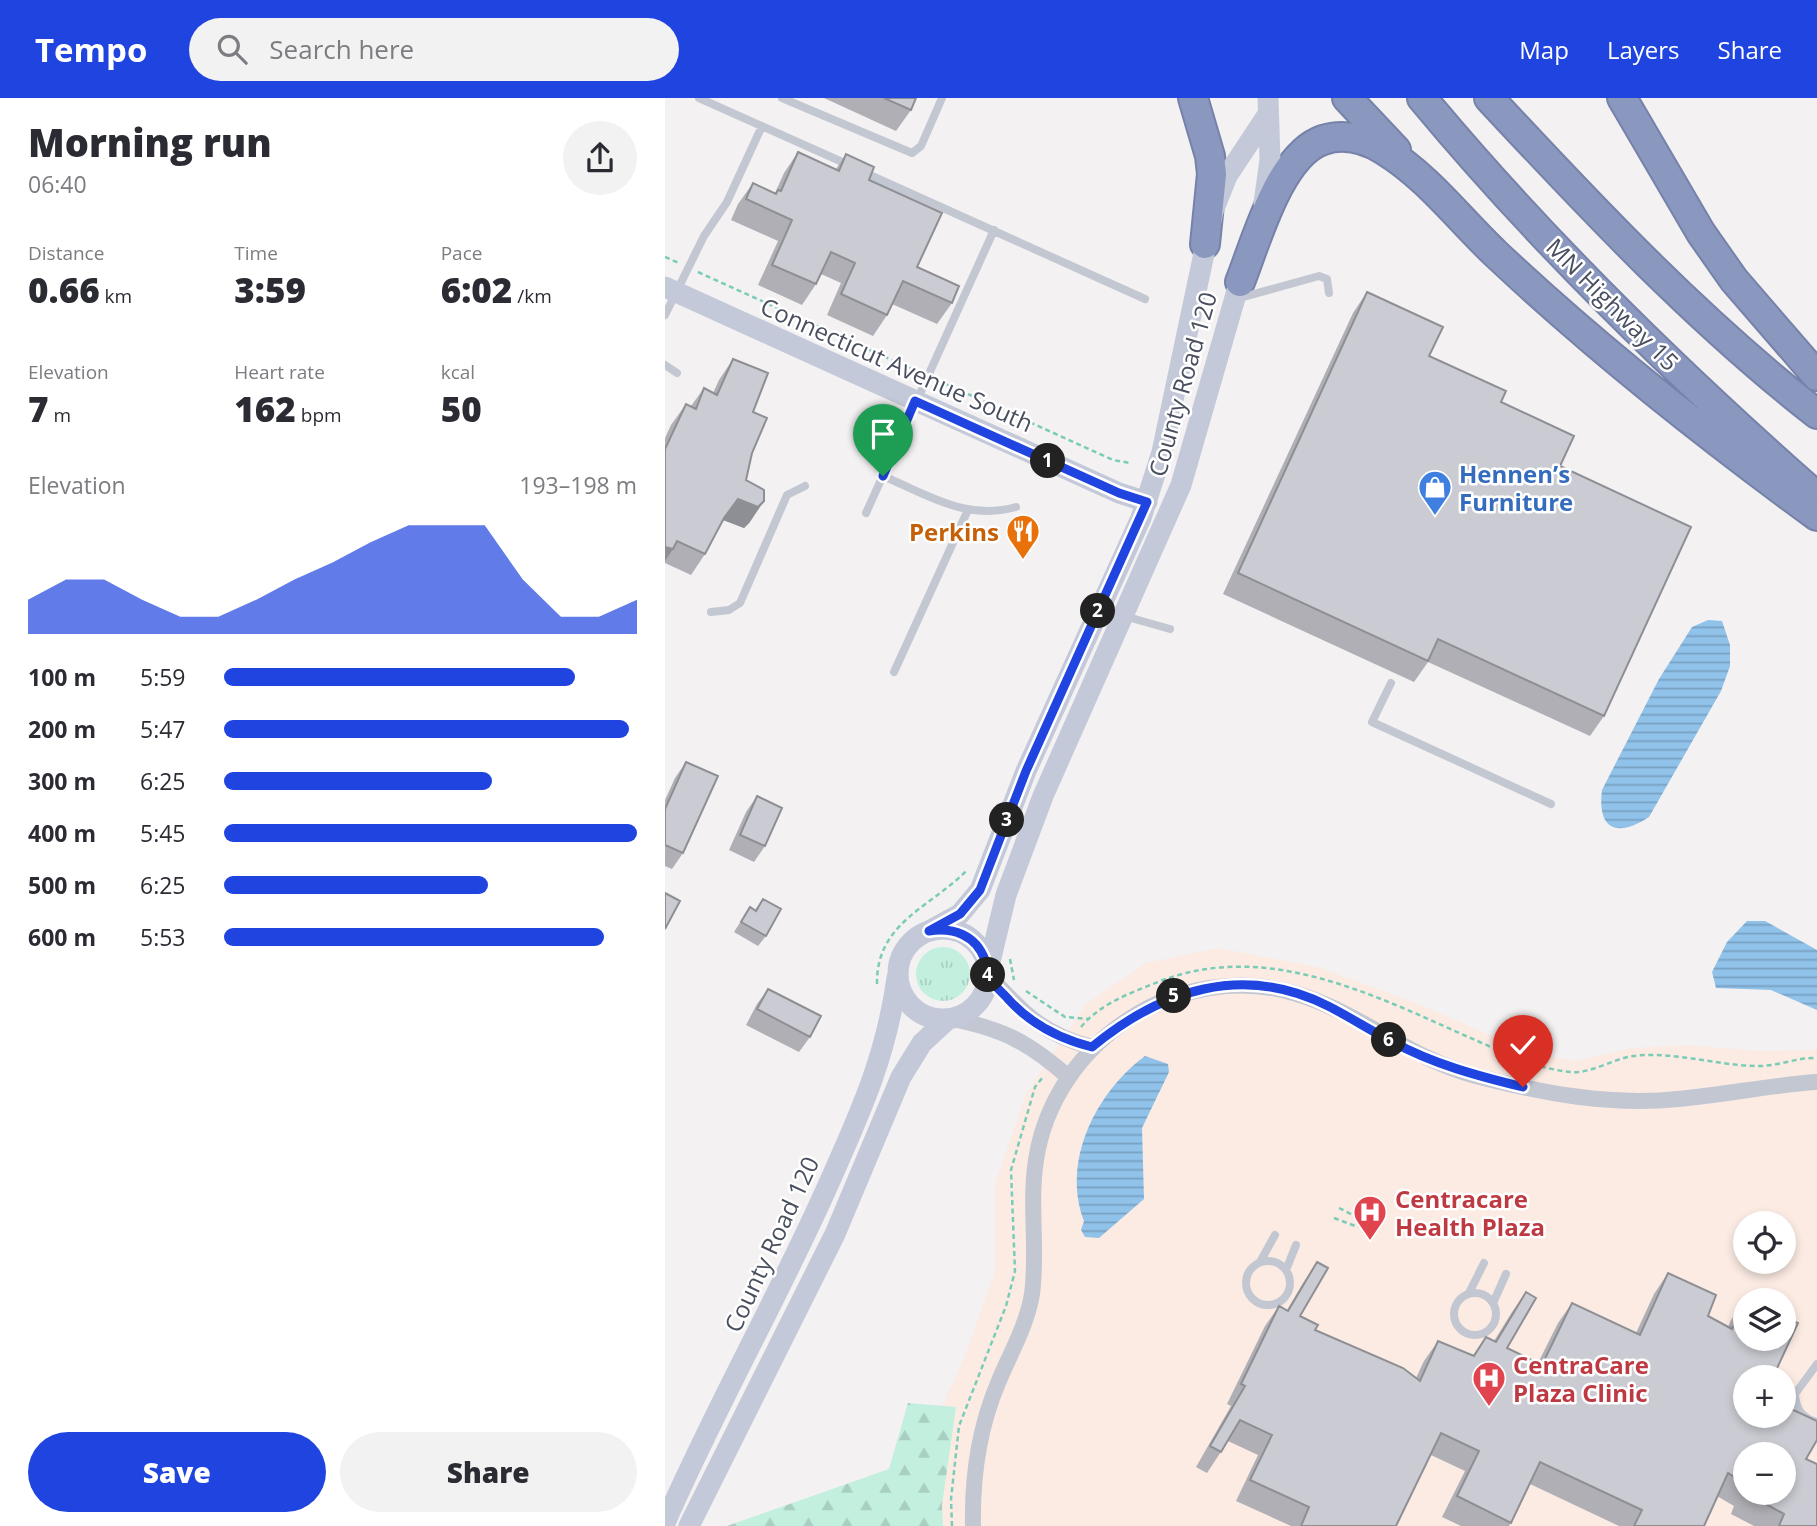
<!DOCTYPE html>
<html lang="en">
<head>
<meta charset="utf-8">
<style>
	body { margin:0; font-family:"Open Sans",sans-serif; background:#f2f2f3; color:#2b2b33; height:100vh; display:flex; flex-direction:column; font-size:26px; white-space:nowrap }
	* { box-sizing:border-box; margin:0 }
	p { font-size:23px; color:#7c7c81 }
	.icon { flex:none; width:38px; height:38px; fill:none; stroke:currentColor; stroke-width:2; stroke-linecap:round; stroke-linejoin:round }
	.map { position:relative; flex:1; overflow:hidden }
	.drawer { display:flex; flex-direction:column; background:#fff; width:665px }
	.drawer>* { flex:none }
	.tools { position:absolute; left:1068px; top:1113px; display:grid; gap:14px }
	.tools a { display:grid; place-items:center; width:63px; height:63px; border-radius:50%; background:#fff; box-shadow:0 4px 10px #0003; font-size:35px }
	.pin { position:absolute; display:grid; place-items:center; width:60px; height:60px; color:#fff; margin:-72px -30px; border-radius:50% 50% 50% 0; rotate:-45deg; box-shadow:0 0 7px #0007 }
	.pin .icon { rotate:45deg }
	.km { position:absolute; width:35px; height:35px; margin:-18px; border-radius:50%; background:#222; color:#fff; font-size:19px; line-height:35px; text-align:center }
	.round { display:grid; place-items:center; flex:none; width:74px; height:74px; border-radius:37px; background:#f2f2f3 }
	.headline { display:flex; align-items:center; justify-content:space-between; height:119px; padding:0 28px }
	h1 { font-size:38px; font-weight:800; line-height:52px }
	.stats { display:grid; grid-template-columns:repeat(3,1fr); gap:10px; height:119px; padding:7px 28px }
	.stats div { display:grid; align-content:center }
	.stats b { font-size:35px; font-weight:800 }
	.stats small { font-size:19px; font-weight:400 }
	.stats p { font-size:19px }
	.chart { height:196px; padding:14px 28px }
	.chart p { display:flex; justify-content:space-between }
	.chart svg { width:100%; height:126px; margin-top:7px; fill:#1f44df; opacity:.7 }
	.primary-button { display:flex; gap:14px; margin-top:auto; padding:14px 28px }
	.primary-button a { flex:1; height:80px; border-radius:42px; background:#1f44df; color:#fff; font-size:28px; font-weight:800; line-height:80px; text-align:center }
	.primary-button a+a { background:#f2f2f3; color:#2b2b33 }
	ul { padding:0 28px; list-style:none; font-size:23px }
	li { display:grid; grid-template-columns:112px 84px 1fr; align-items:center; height:52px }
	li i { height:18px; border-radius:9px; background:#1f44df }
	header { display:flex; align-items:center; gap:42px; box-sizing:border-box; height:98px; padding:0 35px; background:#1f44df; color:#fff }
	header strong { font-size:33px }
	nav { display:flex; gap:38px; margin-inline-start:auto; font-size:24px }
	.search { width:490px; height:63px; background:#f2f2f3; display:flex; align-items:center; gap:18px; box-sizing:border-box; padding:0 24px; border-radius:38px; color:#7c7c81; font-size:26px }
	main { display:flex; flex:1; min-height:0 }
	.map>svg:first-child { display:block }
</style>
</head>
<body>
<header>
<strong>Tempo</strong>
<div class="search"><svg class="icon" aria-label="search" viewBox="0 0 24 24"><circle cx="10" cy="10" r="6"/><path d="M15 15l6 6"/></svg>Search here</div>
<nav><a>Map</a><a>Layers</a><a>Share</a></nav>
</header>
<main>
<section class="drawer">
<div class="headline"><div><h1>Morning run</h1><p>06:40</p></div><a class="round"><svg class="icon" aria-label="share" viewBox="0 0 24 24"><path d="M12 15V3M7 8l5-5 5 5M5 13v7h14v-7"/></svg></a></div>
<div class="stats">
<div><p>Distance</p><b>0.66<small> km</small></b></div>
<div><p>Time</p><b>3:59</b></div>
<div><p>Pace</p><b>6:02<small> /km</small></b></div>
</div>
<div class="stats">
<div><p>Elevation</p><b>7<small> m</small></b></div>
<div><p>Heart rate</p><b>162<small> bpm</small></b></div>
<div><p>kcal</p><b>50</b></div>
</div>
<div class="chart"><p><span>Elevation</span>193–198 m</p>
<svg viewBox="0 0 160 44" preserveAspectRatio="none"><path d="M0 44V32L10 25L20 25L30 32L40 38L50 38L60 32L70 25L80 19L90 12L100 6L110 6L120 6L130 25L140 38L150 38L160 32V44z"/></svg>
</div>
<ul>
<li><b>100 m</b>5:59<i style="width:85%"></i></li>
<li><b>200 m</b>5:47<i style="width:98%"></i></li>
<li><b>300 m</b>6:25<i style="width:65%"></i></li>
<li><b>400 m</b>5:45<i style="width:100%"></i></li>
<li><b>500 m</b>6:25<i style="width:64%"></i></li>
<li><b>600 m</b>5:53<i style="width:92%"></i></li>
</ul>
<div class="primary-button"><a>Save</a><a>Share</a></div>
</section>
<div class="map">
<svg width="1152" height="1428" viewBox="0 0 1152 1428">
	<defs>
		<pattern id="grass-tufts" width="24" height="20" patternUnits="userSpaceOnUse" patternTransform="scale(1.75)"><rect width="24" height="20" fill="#c2efde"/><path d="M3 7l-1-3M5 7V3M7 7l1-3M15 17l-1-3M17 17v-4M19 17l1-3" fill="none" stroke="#a8cfc1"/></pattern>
		<pattern id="forest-firs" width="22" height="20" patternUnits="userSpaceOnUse" patternTransform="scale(1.75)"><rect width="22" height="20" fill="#c2efde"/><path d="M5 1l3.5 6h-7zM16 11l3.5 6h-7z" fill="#a8cfc1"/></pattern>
		<pattern id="water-rules" width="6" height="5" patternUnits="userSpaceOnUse" patternTransform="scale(1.75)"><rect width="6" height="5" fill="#90c2ea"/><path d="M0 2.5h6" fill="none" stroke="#78a0c1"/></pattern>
	</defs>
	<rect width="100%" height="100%" fill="#f3f1f1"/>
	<path fill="#fbebe3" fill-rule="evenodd" d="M 554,850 L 656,870 L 751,905 L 866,955 L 910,963 L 967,950 L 1023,947 L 1094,953 L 1152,952 L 1152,1428 L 257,1428 L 272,1320 L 300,1258 L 330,1174 L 330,1086 L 361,996 L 421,906 L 481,865 ZM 1080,1125 L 1118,1125 L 1118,1164 L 1080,1164 ZM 1080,1202 L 1118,1202 L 1118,1241 L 1080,1241 ZM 1080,1279 L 1118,1279 L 1118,1318 L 1080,1318 ZM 1080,1356 L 1118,1356 L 1118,1395 L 1080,1395 Z"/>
	<path fill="url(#grass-tufts)" d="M251 876a27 27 0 1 1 54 0a27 27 0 1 1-54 0Z"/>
	<path fill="url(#forest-firs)" d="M 243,1305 L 291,1309 L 277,1407 L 278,1428 L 62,1428 L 224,1371 Z"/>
	<path fill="url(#water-rules)" d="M 1043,522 L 1057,523 L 1065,547 L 1065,568 L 1056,593 L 984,719 C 952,740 932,732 937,692 L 994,581 L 1027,529 Z
		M 1082,823 L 1100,823 L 1152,852 L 1152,912 L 1106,892 L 1051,890 L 1047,874 L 1062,844 Z
		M 480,958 L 503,966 L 504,974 L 477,1030 L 479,1101 L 434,1140 L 420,1139 L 416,1132 L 419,1123 C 396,1064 431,994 480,958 Z"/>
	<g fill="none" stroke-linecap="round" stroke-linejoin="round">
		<defs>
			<path id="highway" d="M 528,0 L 545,58 L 547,76 L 540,146
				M 682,0 L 731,52
				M 757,0 C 874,141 1006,270 1143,391
				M 824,0 C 928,112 1032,222 1152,316
				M 957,0 L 1036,135 L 1069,182 L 1152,278
				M 575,184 C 591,144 614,57 658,42 C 679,35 701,41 719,52 C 763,79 794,121 831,156 C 931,250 1041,337 1152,418"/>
		</defs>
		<use href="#highway" stroke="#7682aa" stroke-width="32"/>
		<path stroke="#7accb7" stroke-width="2.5" stroke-dasharray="5 3.5" stroke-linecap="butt" d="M 0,159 L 14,165
			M 33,174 L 253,274
			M 272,282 L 448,362 L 465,365
			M 345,861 L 349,882
			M 212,886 C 211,824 267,809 303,771
			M 361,893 L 400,919 L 423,921
			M 416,929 C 435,906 465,895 493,884 C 598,842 705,895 801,938 C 834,952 870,971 906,974 C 925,976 948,961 968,958 C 1011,953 1052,968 1094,968 C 1114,968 1133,959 1152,960
			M 674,1110 L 692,1119
			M 669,1120 L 693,1129
			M 287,1428 L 286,1401 L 294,1328 L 341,1208 L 350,1173 L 346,1072 L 370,989 L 378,979"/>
		<path stroke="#c2c7d2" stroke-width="8" d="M 34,0 L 184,67
			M 117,0 L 247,55 L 256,48 L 277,0
			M 196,73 L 480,201
			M 571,201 L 654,178 L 662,181 L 664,195
			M 0,217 L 39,138 L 62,104 L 97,28
			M 0,267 L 12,275
			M 218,378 C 263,397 301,423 351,409
			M 201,415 L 329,132
			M 46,514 L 64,512 L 75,505 L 122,397 L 140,388
			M 459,518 L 505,531
			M 229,574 L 302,414
			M 726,585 L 707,624 L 886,706
			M581 1185a22 22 0 1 1 44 0a22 22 0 1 1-44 0Z
			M 595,1164 L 610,1137
			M 621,1172 L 631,1147
			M789 1216a21 21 0 1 1 42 0a21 21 0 1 1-42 0Z
			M 804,1195 L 819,1165
			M 828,1205 L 841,1176
			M 1152,1266 L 1130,1296 C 1131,1311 1137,1320 1152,1324"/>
		<path stroke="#c2c7d2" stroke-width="16" d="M 323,877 C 358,914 376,936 427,949
			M 287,921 C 338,931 363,944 402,978
			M 308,1428 C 307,1379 314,1330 333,1285 C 345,1256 362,1227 367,1196 C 373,1151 364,1107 371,1062 C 389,943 515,860 632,896 C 695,915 746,961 811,978 C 877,995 944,1008 1013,1001 C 1059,997 1105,987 1152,984"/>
		<path stroke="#c4c9d9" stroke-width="21" d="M 599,105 L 605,62 L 603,0
			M 0,189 L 454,395 L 482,404
			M233 876a45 45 0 1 1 90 0a45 45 0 1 1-90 0Z
			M 264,833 L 295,816 L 315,792 L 361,673 L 476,420 L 497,354 L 548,113 L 562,78 L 603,16
			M 323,872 L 341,797 L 378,698 L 516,387 L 578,172
			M 0,1425 C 50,1310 113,1200 164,1085 C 196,1013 221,959 232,880
			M 24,1428 L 170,1136 L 236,979 L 257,945 L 282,922"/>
		<use href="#highway" stroke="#8a97be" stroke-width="28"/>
	</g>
	<path fill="#afafb5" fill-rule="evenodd" d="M 159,0 L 251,0 L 246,12 L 231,33 Z
		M 133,54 L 171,71 L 181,56 L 204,82 L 252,169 L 287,205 L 272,226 L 227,206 L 222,217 L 208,238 L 162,217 L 176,185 L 156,176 L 151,186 L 137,207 L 93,187 L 113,143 L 66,122 L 73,106 L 88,85 L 110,95 L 119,75 Z
		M 702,194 L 764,258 L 836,304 L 895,368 L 939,618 L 925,638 L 763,564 L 749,584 L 558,496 L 688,215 Z
		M 68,261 L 88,314 L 87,355 L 81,382 L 85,424 L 79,430 L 58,422 L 40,456 L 26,477 L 0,465 L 0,340 L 6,327 L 21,306 L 26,308 L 39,290 L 48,295 L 54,282 Z
		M 21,664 L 18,755 L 7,771 L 0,768 L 0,702 L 10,680 Z
		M 92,698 L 100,748 L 89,764 L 64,752 L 81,714 Z
		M 98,801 L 101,838 L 93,848 L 69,834 L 85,809 L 90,812 Z
		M 103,891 L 145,939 L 134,954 L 81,927 L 92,906 Z
		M 652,1164 L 635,1218 L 650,1232 L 751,1280 L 759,1263 L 773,1243 L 808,1257 L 821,1239 L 829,1243 L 847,1214 L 861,1194 L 842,1250 L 873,1265 L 893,1225 L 907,1205 L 971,1235 L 989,1196 L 1003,1175 L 1043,1218 L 1063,1229 L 1066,1222 L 1080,1202 L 1080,1279 L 1141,1361 L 1152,1428 L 1089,1428 L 1066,1416 L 1069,1408 L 1052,1398 L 1039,1428 L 954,1428 L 865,1386 L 844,1428 L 796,1428 L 777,1419 L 800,1373 L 766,1357 L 731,1428 L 626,1428 L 571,1403 L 593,1357 L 563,1343 L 542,1375 L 531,1369 L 566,1308 L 562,1306 L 600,1228 L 614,1208 L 622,1212 L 638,1185 ZM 1080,1356 L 1118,1395 L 1080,1395 Z"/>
	<path fill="#8e8f94" d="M 73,401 L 99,403 L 85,424 L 79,430 L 58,422 L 44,440 Z
		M 0,449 L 8,451 L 0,463 Z"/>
	<path fill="#cbccd3" stroke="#8e8f94" stroke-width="2" d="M 219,0 L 251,0 L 246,12 Z
		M 133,54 L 174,73 L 181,56 L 209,69 L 204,82 L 277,115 L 252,169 L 294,188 L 287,205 L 238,183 L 222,217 L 176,196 L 190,165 L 166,154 L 151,186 L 107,167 L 127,122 L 81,101 L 88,85 L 111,96 L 113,92 L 116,93 Z
		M 702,194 L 778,229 L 764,258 L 841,293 L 836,304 L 909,338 L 895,368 L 1026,429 L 939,618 L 773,541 L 763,563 L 573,475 Z
		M 68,261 L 103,275 L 88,314 L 102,320 L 87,355 L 81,382 L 99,392 L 99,403 L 93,409 L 73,401 L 59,420 L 40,456 L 12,443 L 8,451 L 0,449 L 0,351 L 21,306 L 31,311 L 39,290 L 52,297 Z
		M 21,664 L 53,678 L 18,755 L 0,747 L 0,711 Z
		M 92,698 L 117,710 L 100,748 L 75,737 Z
		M 0,795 L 15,803 L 0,831 Z
		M 98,801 L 116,811 L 101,838 L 76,824 L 85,809 L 91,813 Z
		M 103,891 L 156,918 L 145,939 L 92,911 Z
		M 652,1164 L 663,1170 L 635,1218 L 653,1227 L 650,1232 L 738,1270 L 755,1283 L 773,1243 L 809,1258 L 821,1239 L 831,1244 L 861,1194 L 871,1200 L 842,1250 L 877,1267 L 907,1205 L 975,1237 L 1003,1175 L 1051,1197 L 1043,1218 L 1067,1231 L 1080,1203 L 1080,1241 L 1118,1241 L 1118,1219 L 1133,1225 L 1108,1279 L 1080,1279 L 1080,1318 L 1118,1318 L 1118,1307 L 1152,1323 L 1152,1342 L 1141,1361 L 1152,1366 L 1152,1428 L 1114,1428 L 1119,1416 L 1081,1395 L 1118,1395 L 1118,1356 L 1080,1356 L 1080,1386 L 1063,1375 L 1039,1428 L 969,1428 L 977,1412 L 875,1364 L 846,1425 L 792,1398 L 814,1353 L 776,1335 L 731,1428 L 636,1428 L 644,1409 L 585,1382 L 607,1337 L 575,1322 L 556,1354 L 545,1348 L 580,1288 L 576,1286 L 614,1208 L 623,1213 Z"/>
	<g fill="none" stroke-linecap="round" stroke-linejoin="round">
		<defs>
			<path id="route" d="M 218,378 L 250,303 L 454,395 L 482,404 L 361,673 L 315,792 L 295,816 L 264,833 C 288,829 311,837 320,862 C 322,867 321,873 323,878 C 326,885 339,896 344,902 C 367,927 395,941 427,949 C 496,892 578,865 663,908 C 685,919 706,933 728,944 C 768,966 813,978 858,989"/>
		</defs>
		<use href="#route" stroke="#fff" stroke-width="14"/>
		<use href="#route" stroke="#1f44df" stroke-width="9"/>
	</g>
	<defs>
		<symbol id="shop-pin" viewBox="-11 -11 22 30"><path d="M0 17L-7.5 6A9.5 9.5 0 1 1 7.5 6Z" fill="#3f7fe0" stroke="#fff"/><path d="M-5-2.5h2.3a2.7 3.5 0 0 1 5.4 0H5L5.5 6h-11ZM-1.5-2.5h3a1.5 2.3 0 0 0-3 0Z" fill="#fff"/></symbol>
		<symbol id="restaurant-pin" viewBox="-11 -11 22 30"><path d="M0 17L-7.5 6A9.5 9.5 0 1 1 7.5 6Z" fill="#e8710a" stroke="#fff"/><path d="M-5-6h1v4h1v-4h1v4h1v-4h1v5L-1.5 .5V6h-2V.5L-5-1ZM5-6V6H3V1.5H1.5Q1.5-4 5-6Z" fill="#fff"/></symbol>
		<symbol id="hospital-pin" viewBox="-11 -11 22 30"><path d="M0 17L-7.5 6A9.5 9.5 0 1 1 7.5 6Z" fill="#e0444e" stroke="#fff"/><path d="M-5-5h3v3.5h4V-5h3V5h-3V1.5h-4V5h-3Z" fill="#fff"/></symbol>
	</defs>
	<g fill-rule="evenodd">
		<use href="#shop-pin" x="751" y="370" width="38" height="52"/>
		<use href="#restaurant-pin" x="339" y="414" width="38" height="52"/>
		<use href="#hospital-pin" x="686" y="1095" width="38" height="52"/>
		<use href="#hospital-pin" x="805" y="1261" width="38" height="52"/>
	</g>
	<g text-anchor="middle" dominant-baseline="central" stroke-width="5" stroke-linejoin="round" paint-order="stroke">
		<g font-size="24" fill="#494f5e" stroke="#fff">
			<text transform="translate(948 206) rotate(45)">MN Highway 15</text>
			<text transform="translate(232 266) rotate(24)">Connecticut Avenue South</text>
			<text transform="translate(517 286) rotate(-74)">County Road 120</text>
			<text transform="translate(106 1146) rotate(-65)">County Road 120</text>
		</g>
		<g font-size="24" font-weight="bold" fill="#366cbe" stroke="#fff" text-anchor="start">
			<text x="794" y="375">Hennen’s<tspan x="794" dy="28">Furniture</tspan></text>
		</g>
		<g font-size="24" font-weight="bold" fill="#c56008" stroke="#fff" text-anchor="end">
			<text x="334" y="433">Perkins</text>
		</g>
		<g font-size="24" font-weight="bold" fill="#be3a42" stroke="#fff" text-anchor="start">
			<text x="730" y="1100">Centracare<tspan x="730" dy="28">Health Plaza</tspan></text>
			<text x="848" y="1266">CentraCare<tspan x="848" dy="28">Plaza Clinic</tspan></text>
		</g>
	</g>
</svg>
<div class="tools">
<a><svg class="icon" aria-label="locate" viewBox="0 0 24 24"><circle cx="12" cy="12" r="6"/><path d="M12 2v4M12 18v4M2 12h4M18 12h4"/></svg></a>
<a><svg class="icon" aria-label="layers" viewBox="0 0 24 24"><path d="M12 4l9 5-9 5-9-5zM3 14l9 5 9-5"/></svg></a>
<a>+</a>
<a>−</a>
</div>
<div class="pin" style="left:218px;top:378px;background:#1e9e55"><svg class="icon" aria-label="arrive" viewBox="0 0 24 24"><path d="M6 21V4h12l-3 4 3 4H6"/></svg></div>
<div class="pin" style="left:858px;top:989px;background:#d93025"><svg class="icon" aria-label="check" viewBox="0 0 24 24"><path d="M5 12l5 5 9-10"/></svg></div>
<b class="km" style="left:383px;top:363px">1</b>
<b class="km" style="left:433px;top:513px">2</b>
<b class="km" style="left:342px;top:722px">3</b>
<b class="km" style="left:323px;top:877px">4</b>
<b class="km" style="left:509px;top:898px">5</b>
<b class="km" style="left:724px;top:942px">6</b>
</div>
</main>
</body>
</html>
